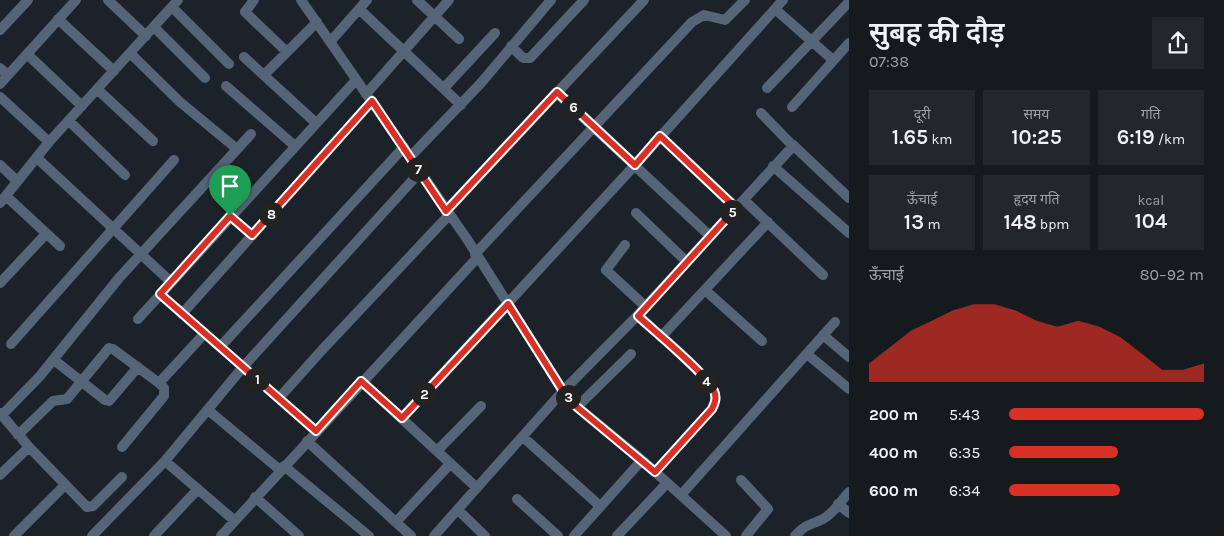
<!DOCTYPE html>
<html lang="hi">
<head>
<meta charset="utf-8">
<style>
	body { margin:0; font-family:Karla,"Noto Sans Devanagari",sans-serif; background:#22272c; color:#f1f3f6; height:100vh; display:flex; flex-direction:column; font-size:19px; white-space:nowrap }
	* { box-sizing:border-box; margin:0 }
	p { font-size:16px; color:#9da1a4 }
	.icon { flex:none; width:28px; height:28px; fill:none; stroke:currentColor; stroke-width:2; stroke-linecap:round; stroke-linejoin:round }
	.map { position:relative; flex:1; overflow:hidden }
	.drawer { display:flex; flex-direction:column; background:#151a1f; width:375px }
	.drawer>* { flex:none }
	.pin { position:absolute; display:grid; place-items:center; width:42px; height:42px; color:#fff; margin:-51px -21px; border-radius:50% 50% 50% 0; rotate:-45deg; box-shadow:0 0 5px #0007 }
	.pin .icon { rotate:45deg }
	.km { position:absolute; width:25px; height:25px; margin:-12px; border-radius:50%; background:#222; color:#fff; font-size:14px; line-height:25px; text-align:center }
	.round { display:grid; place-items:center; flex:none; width:52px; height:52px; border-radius:0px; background:#22272c }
	.headline { display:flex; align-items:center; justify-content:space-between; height:85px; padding:0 20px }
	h1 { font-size:28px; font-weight:600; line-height:38px }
	.stats { display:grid; grid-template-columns:repeat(3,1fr); gap:8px; height:85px; padding:5px 20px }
	.stats div { display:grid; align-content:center; border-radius:0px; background:#22272c; text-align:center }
	.stats b { font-size:21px; font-weight:600 }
	.stats small { font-size:14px; font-weight:400 }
	.stats p { font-size:14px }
	.chart { height:140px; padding:10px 20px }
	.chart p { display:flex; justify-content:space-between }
	.chart svg { width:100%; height:90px; margin-top:5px; fill:#d93025; opacity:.7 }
	ul { padding:0 20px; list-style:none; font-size:16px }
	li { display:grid; grid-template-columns:80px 60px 1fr; align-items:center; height:38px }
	li i { height:12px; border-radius:6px; background:#d93025 }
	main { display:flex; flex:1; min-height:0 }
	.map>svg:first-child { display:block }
</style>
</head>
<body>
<main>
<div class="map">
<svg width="849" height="536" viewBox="0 0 849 536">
	<rect width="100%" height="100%" fill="#1c2229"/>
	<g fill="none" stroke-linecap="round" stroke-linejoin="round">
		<path stroke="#566477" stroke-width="10" d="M 108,0 L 146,36
			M 254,0 L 245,12 L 287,52
			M 301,0 L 467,239 L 563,391 L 577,407 L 642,460 L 726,536
			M 417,0 L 459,39
			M 172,7 L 229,64
			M 359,9 L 461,105
			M 775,9 L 833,60
			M 58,19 L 114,71
			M 155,28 L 205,78
			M 0,30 L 28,0
			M 330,42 L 367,0
			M 511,46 L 523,58 L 530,58 L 584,0
			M 130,53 L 180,102 L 237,149
			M 27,54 L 82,106
			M 244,57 L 316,123
			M 0,68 L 8,75
			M 264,75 L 317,22
			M 0,84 L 76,0
			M 226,86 L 295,146
			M 444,88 L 495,33
			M 767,88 L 849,2
			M 97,89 L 153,141
			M 557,93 L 710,236
			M 366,94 L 449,0
			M 0,97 L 49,142
			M 792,107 L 849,43
			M 69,121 L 125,175
			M 660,136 L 736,208
			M 793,145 L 849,198
			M 410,157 L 481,83 L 551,0
			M 37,158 L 171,282
			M 0,165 L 17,181
			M 773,166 L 849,233
			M 219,169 L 248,196
			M 6,196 L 60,246
			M 744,200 L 823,275
			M 0,203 L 49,142 L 178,0
			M 446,211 L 644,0
			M 636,213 L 687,262
			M 230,216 L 252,235
			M 625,245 L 606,270 L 646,307
			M 475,254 L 692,22 L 704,15 L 725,20 L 745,0
			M 0,283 L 46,234
			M 705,290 L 762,341
			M 160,294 L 316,431
			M 182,314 L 372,101
			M 638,315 C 654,331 707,374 714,391 C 717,398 715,403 712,409 L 655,472
			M 138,319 L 356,80
			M 823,335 L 849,357
			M 661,337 L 768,222
			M 11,344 L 174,160
			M 220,347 L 404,147
			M 807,354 L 849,389
			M 54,360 L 105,400 L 109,401 L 138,367
			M 361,381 L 477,488
			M 279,398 L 322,350 L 449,215
			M 577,407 L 631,354
			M 208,410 L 280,470
			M 0,413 L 29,447 L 87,507 L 93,506 L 122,477
			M 2,415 L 40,376 L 119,278 L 251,134
			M 402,418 L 635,165 L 783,0
			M 18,435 L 53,401 L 67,399 L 109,348 L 113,349 L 159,383
			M 523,437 L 600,506
			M 307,441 L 411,536
			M 122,447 L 164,396 L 164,388 L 159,383 L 205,333
			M 437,451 L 481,406
			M 165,461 L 235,521
			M 284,466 L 369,536
			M 0,475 L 29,447
			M 741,480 L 768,509 L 746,536
			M 681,495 L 835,322
			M 255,497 L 299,536
			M 517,499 L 558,536
			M 838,504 L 849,513
			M 458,510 L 485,536
			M 396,522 L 450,464
			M 14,536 L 65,485
			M 92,536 L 165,461 L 243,367 L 420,172
			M 154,536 L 198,489
			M 221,536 L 477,258
			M 434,536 L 563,391 L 638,315 L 793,146 L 761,113
			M 574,536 L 642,460
			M 617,536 L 667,483
			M 795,536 C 807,523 809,526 823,519 C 833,514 841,501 849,492"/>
	</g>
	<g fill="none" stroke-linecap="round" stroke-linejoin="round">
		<defs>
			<path id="route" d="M 557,92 L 635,165 L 660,136 L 736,208 L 638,316 C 654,331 707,374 714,391 C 717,398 715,403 712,409 L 655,472 L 577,407 L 563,391 L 508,304 L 402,418 L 361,381 L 316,431 L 160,294 L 230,216 L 252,235 L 372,101 L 446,211 Z"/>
		</defs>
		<use href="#route" stroke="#fff" stroke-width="10"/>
		<use href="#route" stroke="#d93025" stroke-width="6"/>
	</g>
</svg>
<div class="pin" style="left:230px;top:216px;background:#1e9e55"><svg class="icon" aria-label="arrive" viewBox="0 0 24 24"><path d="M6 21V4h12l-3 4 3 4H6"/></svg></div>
<b class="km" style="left:257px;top:379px">1</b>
<b class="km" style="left:424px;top:394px">2</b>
<b class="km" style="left:568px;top:397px">3</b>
<b class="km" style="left:706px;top:381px">4</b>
<b class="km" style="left:732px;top:212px">5</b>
<b class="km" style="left:573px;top:107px">6</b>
<b class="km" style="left:418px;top:169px">7</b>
<b class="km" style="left:271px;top:214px">8</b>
</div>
<section class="drawer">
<div class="headline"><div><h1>सुबह की दौड़</h1><p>07:38</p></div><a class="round"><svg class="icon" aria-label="share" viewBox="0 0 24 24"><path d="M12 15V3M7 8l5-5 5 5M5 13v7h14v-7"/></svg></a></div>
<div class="stats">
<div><p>दूरी</p><b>1.65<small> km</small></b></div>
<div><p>समय</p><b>10:25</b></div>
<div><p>गति</p><b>6:19<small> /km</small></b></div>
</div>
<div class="stats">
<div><p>ऊँचाई</p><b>13<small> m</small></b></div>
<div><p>हृदय गति</p><b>148<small> bpm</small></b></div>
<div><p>kcal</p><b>104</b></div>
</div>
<div class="chart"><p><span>ऊँचाई</span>80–92 m</p>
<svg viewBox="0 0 160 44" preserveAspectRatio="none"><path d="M0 44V35L10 27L20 19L30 14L40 9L50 6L60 6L70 9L80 14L90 17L100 14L110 17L120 22L130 30L140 38L150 38L160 35V44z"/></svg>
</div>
<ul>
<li><b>200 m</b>5:43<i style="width:100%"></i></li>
<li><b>400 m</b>6:35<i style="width:56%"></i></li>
<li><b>600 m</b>6:34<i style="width:57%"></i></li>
</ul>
</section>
</main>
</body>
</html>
